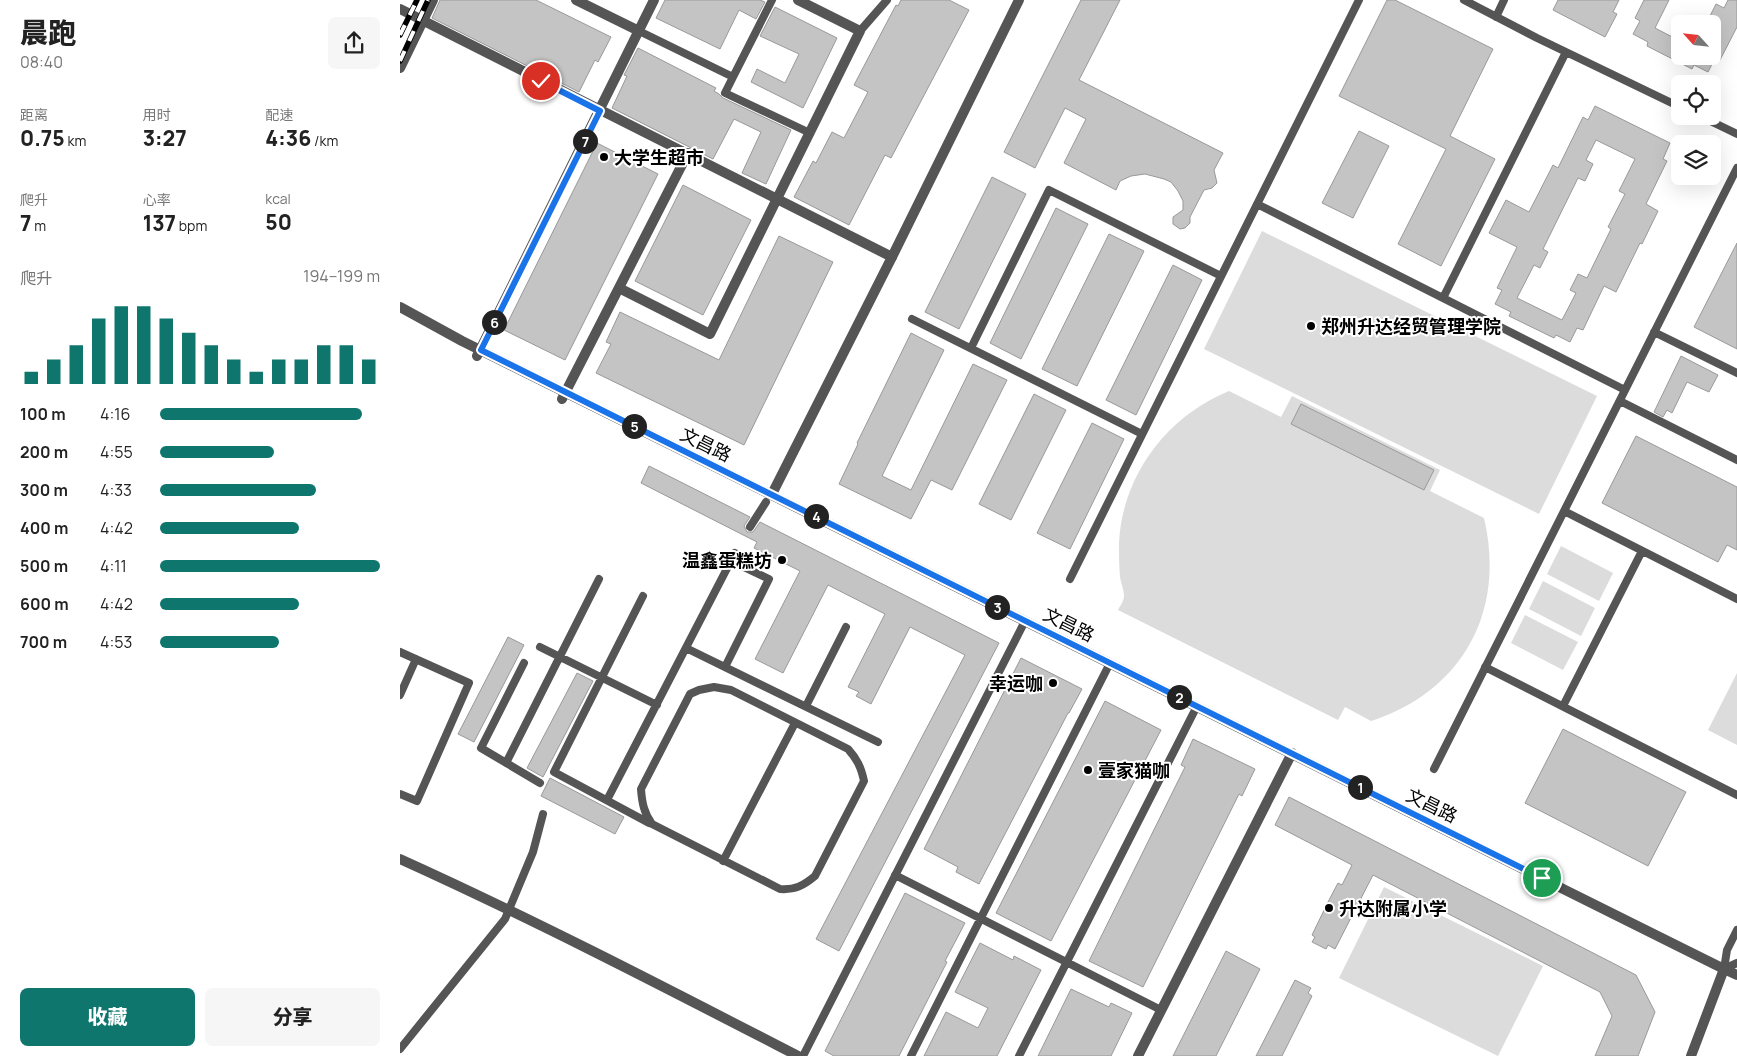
<!DOCTYPE html>
<html lang="zh">
<head>
<meta charset="utf-8">
<style>
	body { margin:0; font-family:Manrope,"Noto Sans SC",sans-serif; background:#f6f6f6; color:#222; height:100vh; display:flex; flex-direction:column; font-size:19px; white-space:nowrap }
	* { box-sizing:border-box; margin:0 }
	p { font-size:16px; color:#767676 }
	.icon { flex:none; width:28px; height:28px; fill:none; stroke:currentColor; stroke-width:2; stroke-linecap:round; stroke-linejoin:round }
	.map { position:relative; flex:1; overflow:hidden }
	.details { display:flex; flex-direction:column; background:#fff; width:400px }
	.details>* { flex:none }
	.needle { width:32px; rotate:297deg }
	.controls { position:absolute; left:1271px; top:15px; display:grid; gap:10px }
	.controls a { display:grid; place-items:center; width:50px; height:50px; border-radius:8px; background:#fff; box-shadow:0 5px 20px #0002; font-size:25px }
	.pin { position:absolute; display:grid; place-items:center; width:42px; height:42px; color:#fff; margin:-21px; border:2px solid #fff; border-radius:50%; box-shadow:0 1px 5px #0007 }
	.km { position:absolute; width:25px; height:25px; margin:-12px; border-radius:50%; background:#222; color:#fff; font-size:14px; line-height:25px; text-align:center }
	.round { display:grid; place-items:center; flex:none; width:52px; height:52px; border-radius:8px; background:#f6f6f6 }
	.head { display:flex; align-items:center; justify-content:space-between; height:85px; padding:0 20px }
	h1 { font-size:28px; font-weight:800; line-height:38px }
	.figures { display:grid; grid-template-columns:repeat(3,1fr); gap:8px; height:85px; padding:5px 20px }
	.figures div { display:grid; align-content:center }
	.figures b { font-size:21px; font-weight:800 }
	.figures small { font-size:14px; font-weight:400 }
	.figures p { font-size:14px }
	.chart { height:140px; padding:10px 20px }
	.chart p { display:flex; justify-content:space-between }
	.chart svg { width:100%; height:90px; margin-top:5px; stroke:#0f766e; stroke-width:6 }
	.primary-button { display:flex; gap:10px; margin-top:auto; padding:10px 20px }
	.primary-button a { flex:1; height:58px; border-radius:8px; background:#0f766e; color:#fff; font-size:20px; font-weight:800; line-height:58px; text-align:center }
	.primary-button a+a { background:#f6f6f6; color:#222 }
	ul { padding:0 20px; list-style:none; font-size:16px }
	li { display:grid; grid-template-columns:80px 60px 1fr; align-items:center; height:38px }
	li i { height:12px; border-radius:6px; background:#0f766e }
	main { display:flex; flex:1; min-height:0 }
	.map>svg:first-child { display:block }
</style>
</head>
<body>
<main>
<section class="details">
<div class="head"><div><h1>晨跑</h1><p>08:40</p></div><a class="round"><svg class="icon" aria-label="share" viewBox="0 0 24 24"><path d="M12 15V3M7 8l5-5 5 5M5 13v7h14v-7"/></svg></a></div>
<div class="figures">
<div><p>距离</p><b>0.75<small> km</small></b></div>
<div><p>用时</p><b>3:27</b></div>
<div><p>配速</p><b>4:36<small> /km</small></b></div>
</div>
<div class="figures">
<div><p>爬升</p><b>7<small> m</small></b></div>
<div><p>心率</p><b>137<small> bpm</small></b></div>
<div><p>kcal</p><b>50</b></div>
</div>
<div class="chart"><p><span>爬升</span>194–199 m</p>
<svg viewBox="0 0 160 44" preserveAspectRatio="none"><path d="M5 44V38M15 44V32M25 44V25M35 44V12M45 44V6M55 44V6M65 44V12M75 44V19M85 44V25M95 44V32M105 44V38M115 44V32M125 44V32M135 44V25M145 44V25M155 44V32"/></svg>
</div>
<ul>
<li><b>100 m</b>4:16<i style="width:92%"></i></li>
<li><b>200 m</b>4:55<i style="width:52%"></i></li>
<li><b>300 m</b>4:33<i style="width:71%"></i></li>
<li><b>400 m</b>4:42<i style="width:63%"></i></li>
<li><b>500 m</b>4:11<i style="width:100%"></i></li>
<li><b>600 m</b>4:42<i style="width:63%"></i></li>
<li><b>700 m</b>4:53<i style="width:54%"></i></li>
</ul>
<div class="primary-button"><a>收藏</a><a>分享</a></div>
</section>
<div class="map">
<svg width="1337" height="1056" viewBox="0 0 1337 1056">
	<rect width="100%" height="100%" fill="#fff"/>
	<path fill="#dcdcdc" d="M 862,231 L 1197,396 L 1139,514 L 804,349 Z
		M 829,391 L 881,417 L 892,396 L 1040,470 L 1030,491 L 1084,518 C 1106,611 1063,691 971,721 L 945,707 L 938,720 L 718,610 C 720,606 724,601 724,596 C 724,590 721,583 720,577 C 719,566 719,555 719,543 C 722,476 767,416 829,391 Z
		M 1161,546 L 1213,573 L 1199,601 L 1147,574 Z
		M 1143,581 L 1195,608 L 1181,636 L 1129,609 Z
		M 1125,615 L 1178,642 L 1163,670 L 1111,643 Z
		M 1337,673 L 1337,745 L 1308,730 Z
		M 984,887 L 1143,966 L 1098,1056 L 939,978 Z"/>
	<path fill="#c4c4c4" stroke="#999" fill-rule="evenodd" d="M 40,0 L 136,0 L 211,37 L 198,62 L 195,60 L 179,92 L 32,18 Z
		M 265,0 L 360,0 L 365,2 L 356,19 L 339,10 L 320,49 L 256,18 Z
		M 501,0 L 549,0 L 569,10 L 491,158 L 485,155 L 449,225 L 394,197 L 413,161 L 416,163 L 432,132 L 444,138 L 468,92 L 454,85 L 496,5 L 498,6 Z
		M 681,0 L 720,0 L 679,80 L 823,153 L 814,170 L 817,183 L 812,188 L 804,190 L 790,217 L 790,223 L 785,228 L 780,229 L 773,224 L 773,217 L 783,210 L 783,201 L 778,191 L 771,182 L 764,179 L 745,174 L 731,176 L 720,181 L 716,190 L 664,163 L 686,119 L 665,108 L 635,168 L 604,152 Z
		M 987,0 L 995,0 L 1093,49 L 1050,136 L 1095,159 L 1041,266 L 998,244 L 1046,149 L 939,96 Z
		M 1158,0 L 1219,0 L 1213,12 L 1217,14 L 1205,37 L 1153,10 Z
		M 1244,0 L 1269,0 L 1255,28 L 1280,41 L 1280,56 L 1312,56 L 1312,22 L 1308,20 L 1316,4 L 1324,8 L 1328,0 L 1337,0 L 1337,27 L 1320,60 L 1315,58 L 1308,72 L 1294,65 L 1292,69 L 1247,46 L 1248,42 L 1233,34 L 1240,21 L 1235,18 Z
		M 375,7 L 437,38 L 403,108 L 351,82 L 357,69 L 385,83 L 399,54 L 360,36 Z
		M 238,48 L 316,88 L 314,91 L 319,94 L 323,98 L 391,130 L 366,184 L 342,173 L 361,132 L 334,119 L 313,159 L 212,108 L 227,76 L 224,75 Z
		M 1195,106 L 1270,143 L 1263,159 L 1267,161 L 1246,204 L 1258,211 L 1242,244 L 1240,243 L 1216,292 L 1204,286 L 1183,330 L 1177,328 L 1170,342 L 1156,335 L 1154,338 L 1109,316 L 1111,312 L 1095,304 L 1102,290 L 1097,288 L 1117,247 L 1089,233 L 1106,200 L 1129,212 L 1153,165 L 1158,168 L 1183,117 L 1188,120 ZM 1196,140 L 1235,159 L 1219,191 L 1225,194 L 1208,227 L 1211,229 L 1187,278 L 1178,274 L 1170,290 L 1176,293 L 1162,320 L 1117,298 L 1134,265 L 1140,268 L 1148,252 L 1143,249 L 1178,178 L 1185,181 L 1193,164 L 1186,160 Z
		M 959,131 L 989,146 L 953,218 L 922,203 Z
		M 197,143 L 258,174 L 165,360 L 104,330 Z
		M 592,177 L 626,194 L 559,329 L 525,312 Z
		M 283,185 L 351,220 L 303,315 L 235,281 Z
		M 656,208 L 688,224 L 621,359 L 590,343 Z
		M 709,234 L 744,251 L 677,386 L 642,369 Z
		M 379,236 L 433,262 L 344,445 L 196,373 L 211,344 L 206,342 L 220,312 L 319,360 Z
		M 1337,243 L 1337,349 L 1294,327 Z
		M 773,265 L 802,280 L 736,415 L 706,400 Z
		M 511,333 L 544,350 L 482,476 L 511,490 L 573,364 L 607,380 L 552,490 L 531,480 L 511,519 L 439,484 L 458,444 L 457,443 Z
		M 1281,356 L 1318,375 L 1309,392 L 1287,382 L 1272,413 L 1267,410 L 1263,417 L 1254,412 Z
		M 634,394 L 666,410 L 611,520 L 579,504 Z
		M 901,404 L 1034,470 L 1024,490 L 891,424 Z
		M 692,423 L 724,439 L 670,549 L 637,533 Z
		M 1236,436 L 1337,487 L 1337,550 L 1327,545 L 1318,562 L 1202,503 Z
		M 249,466 L 350,517 L 344,526 L 347,532 L 353,532 L 360,522 L 599,643 L 439,951 L 416,939 L 565,655 L 510,627 L 471,704 L 456,696 L 459,692 L 448,687 L 485,614 L 428,585 L 383,673 L 355,659 L 400,571 L 354,548 L 357,542 L 241,483 Z
		M 108,637 L 124,645 L 74,742 L 58,734 Z
		M 621,658 L 682,689 L 669,713 L 668,713 L 579,884 L 556,872 L 558,867 L 524,849 Z
		M 177,673 L 193,681 L 143,777 L 127,768 Z
		M 705,701 L 761,730 L 651,941 L 596,913 Z
		M 1163,729 L 1286,792 L 1248,866 L 1125,803 Z
		M 793,739 L 855,769 L 842,796 L 839,794 L 743,987 L 689,961 L 785,767 L 781,765 Z
		M 150,778 L 224,817 L 215,834 L 141,796 Z
		M 889,797 L 1236,975 L 1255,1012 L 1238,1056 L 1195,1056 L 1212,1016 L 1200,992 L 973,875 L 935,949 L 928,945 L 926,949 L 912,942 L 915,937 L 912,935 L 928,902 L 938,883 L 942,885 L 952,865 L 875,825 Z
		M 505,893 L 565,923 L 545,961 L 547,962 L 499,1056 L 434,1056 L 425,1051 Z
		M 580,943 L 613,960 L 614,956 L 641,970 L 597,1056 L 524,1056 L 546,1012 L 578,1028 L 588,1008 L 555,992 Z
		M 826,951 L 860,969 L 816,1056 L 773,1056 Z
		M 895,980 L 911,988 L 908,993 L 912,996 L 882,1056 L 856,1056 Z
		M 671,989 L 709,1007 L 711,1003 L 732,1013 L 711,1056 L 638,1056 Z"/>
	<g fill="none" stroke-linecap="round" stroke-linejoin="round">
		<path stroke="#555" stroke-width="8" d="M 1064,0 L 1137,38 L 1280,107
			M 1096,17 L 1104,0
			M 239,31 L 333,77 L 372,0
			M 460,31 L 487,0
			M 333,77 L 325,93 L 410,133
			M 1300,116 L 1337,134
			M 857,204 L 1225,390
			M 1043,298 L 1166,52
			M 512,319 L 742,434
			M 1254,332 L 1337,373
			M 571,348 L 649,190 L 821,276
			M 1220,401 L 1337,460
			M 1164,511 L 1337,599
			M 350,527 L 366,502
			M 670,579 L 959,0
			M 243,596 L 154,772 L 249,823
			M 140,647 L 257,705
			M 286,648 L 478,742
			M 0,652 L 69,683 L 17,801 L 0,794
			M 124,663 L 81,748 L 140,783
			M 325,667 L 369,579 L 331,561
			M 1085,667 L 1337,795
			M 314,687 L 331,690 L 448,749 C 457,759 461,767 464,781 L 415,876 C 403,886 395,890 380,889 L 252,824 C 244,813 242,803 241,789 L 290,694 L 299,690 Z
			M 0,695 L 16,659
			M 406,706 L 446,627
			M 1163,706 L 1242,551
			M 106,763 L 199,579
			M 1034,769 L 1337,168
			M 207,800 L 335,553
			M 323,861 L 395,723
			M 495,875 L 761,1010
			M 1324,969 L 1327,950 L 1337,930
			M 1324,969 L 1337,963
			M 0,1049 L 105,919 L 133,852 L 143,814
			M 403,1056 L 625,621
			M 511,1056 L 710,663
			M 619,1056 L 797,706"/>
		<path stroke="#555" stroke-width="10" d="M 176,0 L 239,31
			M 0,9 L 492,257
			M 219,288 L 310,334 L 460,31 L 398,0
			M 77,356 L 254,0
			M 162,399 L 288,153
			M 0,859 C 135,920 266,988 398,1056
			M 1324,969 L 1337,975
			M 738,1056 L 892,753"/>
		<path stroke="#555" stroke-width="10" d="M 0,68 L 33,0
			M 0,307 L 62,341 L 1324,969 L 1291,1056
			M 372,494 L 492,257 L 619,0"/>
		<defs>
			<path id="rail" d="M 0,35 L 17,0
				M 0,61 L 28,0"/>
		</defs>
		<use href="#rail" stroke="#000" stroke-width="5.5"/>
		<use href="#rail" stroke="#fff" stroke-width="4" stroke-dasharray="11" stroke-linecap="butt"/>
	</g>
	<g fill="none" stroke-linecap="round" stroke-linejoin="round">
		<defs>
			<path id="route" d="M 141,81 L 200,111 L 81,350 L 1142,878"/>
		</defs>
		<use href="#route" stroke="#fff" stroke-width="10"/>
		<use href="#route" stroke="#1a73e8" stroke-width="6"/>
	</g>
	<g fill="#000" stroke="#fff" stroke-width="2">
		<circle cx="204" cy="157" r="5"/>
		<circle cx="911" cy="326" r="5"/>
		<circle cx="382" cy="560" r="5"/>
		<circle cx="653" cy="683" r="5"/>
		<circle cx="688" cy="770" r="5"/>
		<circle cx="929" cy="908" r="5"/>
	</g>
	<g text-anchor="middle" dominant-baseline="central" stroke-width="4" stroke-linejoin="round" paint-order="stroke">
		<g font-size="18" font-weight="bold" fill="#000" stroke="#fff" text-anchor="start">
			<text x="214" y="157">大学生超市</text>
			<text x="921" y="326">郑州升达经贸管理学院</text>
			<text x="372" y="560" text-anchor="end">温鑫蛋糕坊</text>
			<text x="643" y="683" text-anchor="end">幸运咖</text>
			<text x="698" y="770">壹家猫咖</text>
			<text x="939" y="908">升达附属小学</text>
		</g>
		<g font-size="18" fill="#000" stroke="#fff">
			<text transform="translate(306 444) rotate(26)">文昌路</text>
			<text transform="translate(669 624) rotate(26)">文昌路</text>
			<text transform="translate(1032 805) rotate(26)">文昌路</text>
		</g>
	</g>
</svg>
<div class="controls">
<a><svg class="needle" viewBox="-14 -14 28 28"><path d="M0-13l5 13h-10z" fill="#e53935"/><path d="M0 13l5-13h-10z" fill="#767676"/></svg></a>
<a><svg class="icon" aria-label="locate" viewBox="0 0 24 24"><circle cx="12" cy="12" r="6"/><path d="M12 2v4M12 18v4M2 12h4M18 12h4"/></svg></a>
<a><svg class="icon" aria-label="layers" viewBox="0 0 24 24"><path d="M12 4l9 5-9 5-9-5zM3 14l9 5 9-5"/></svg></a>
</div>
<div class="pin" style="left:1142px;top:878px;background:#1e9e55"><svg class="icon" aria-label="arrive" viewBox="0 0 24 24"><path d="M6 21V4h12l-3 4 3 4H6"/></svg></div>
<div class="pin" style="left:141px;top:81px;background:#d93025"><svg class="icon" aria-label="check" viewBox="0 0 24 24"><path d="M5 12l5 5 9-10"/></svg></div>
<b class="km" style="left:960px;top:787px">1</b>
<b class="km" style="left:779px;top:697px">2</b>
<b class="km" style="left:597px;top:607px">3</b>
<b class="km" style="left:416px;top:516px">4</b>
<b class="km" style="left:234px;top:426px">5</b>
<b class="km" style="left:94px;top:322px">6</b>
<b class="km" style="left:185px;top:141px">7</b>
</div>
</main>
</body>
</html>
